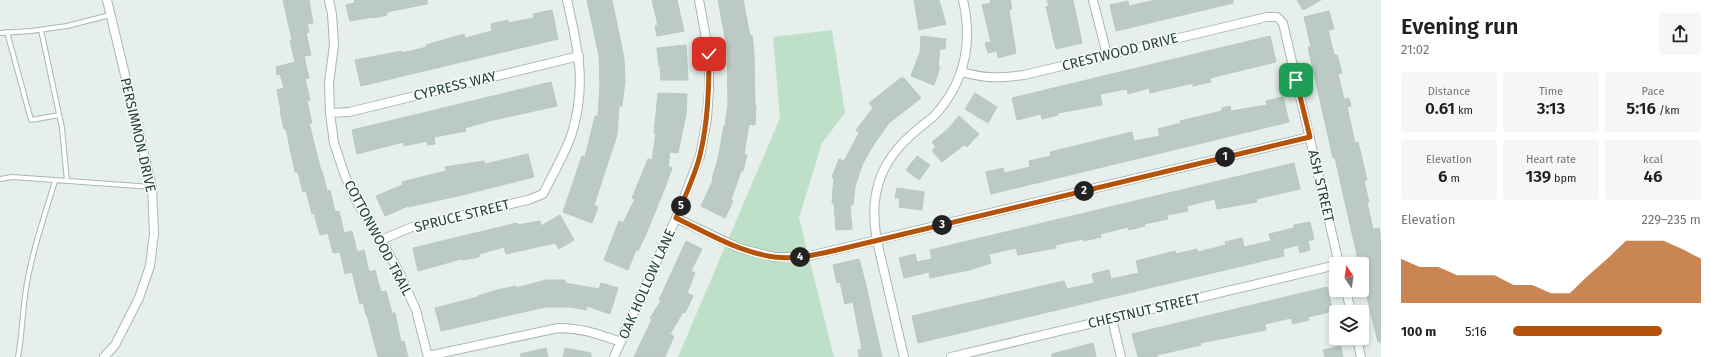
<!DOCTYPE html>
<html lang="en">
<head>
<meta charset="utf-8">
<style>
	body { margin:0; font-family:"Fira Sans",sans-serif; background:#f6f6f6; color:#202124; height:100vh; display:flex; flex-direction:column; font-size:15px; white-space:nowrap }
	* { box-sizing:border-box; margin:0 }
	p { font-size:13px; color:#757577 }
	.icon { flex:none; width:22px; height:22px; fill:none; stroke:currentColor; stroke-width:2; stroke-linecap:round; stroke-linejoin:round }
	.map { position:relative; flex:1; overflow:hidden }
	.side { display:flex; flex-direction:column; background:#fff; width:340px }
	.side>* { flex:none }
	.needle { width:26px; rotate:347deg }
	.buttons { position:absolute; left:1329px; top:257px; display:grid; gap:8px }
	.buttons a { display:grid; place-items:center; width:40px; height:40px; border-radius:4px; background:#fff; box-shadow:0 2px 6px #0003; font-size:20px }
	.pin { position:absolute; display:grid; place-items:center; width:34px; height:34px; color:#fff; margin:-17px; border-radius:8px; box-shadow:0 2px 6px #0006 }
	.km { position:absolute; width:20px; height:20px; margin:-10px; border-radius:50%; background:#222; color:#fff; font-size:11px; line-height:20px; text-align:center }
	.round { display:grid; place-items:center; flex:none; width:42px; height:42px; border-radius:4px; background:#f6f6f6 }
	.headline { display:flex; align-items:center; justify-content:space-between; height:68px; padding:0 20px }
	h1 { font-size:22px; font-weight:600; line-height:30px }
	.figures { display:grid; grid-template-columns:repeat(3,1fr); gap:6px; height:68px; padding:4px 20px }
	.figures div { display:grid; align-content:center; border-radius:4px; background:#f6f6f6; text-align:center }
	.figures b { font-size:17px; font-weight:600 }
	.figures small { font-size:11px; font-weight:400 }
	.figures p { font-size:11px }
	.chart { height:112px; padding:8px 20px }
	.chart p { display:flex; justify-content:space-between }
	.chart svg { width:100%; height:72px; margin-top:4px; fill:#b45309; opacity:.7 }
	ul { padding:0 20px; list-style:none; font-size:13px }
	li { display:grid; grid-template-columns:64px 48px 1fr; align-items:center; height:30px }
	li i { height:10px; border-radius:5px; background:#b45309 }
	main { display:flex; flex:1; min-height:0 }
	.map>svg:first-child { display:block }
</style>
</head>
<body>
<main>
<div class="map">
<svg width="1381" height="357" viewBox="0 0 1381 357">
	<rect width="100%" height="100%" fill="#e6efeb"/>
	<path fill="#bfe0c8" d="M 832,30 L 845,113 L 822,143 L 799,218 L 834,357 L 678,357 L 780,118 L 773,37 Z"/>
	<path fill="#bbcac4" stroke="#b8c9c2" d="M 283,0 L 309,0 L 313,23 L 307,24 L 309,32 L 306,33 L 311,55 L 304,56 L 309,78 L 305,79 L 310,100 L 307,101 L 312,123 L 309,123 L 321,171 L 322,171 L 327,191 L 330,190 L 335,212 L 339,211 L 344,233 L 352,231 L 357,252 L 364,250 L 369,272 L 375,270 L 381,292 L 386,291 L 392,313 L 395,313 L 401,342 L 404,341 L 408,357 L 378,357 L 367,315 L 366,315 L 363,303 L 360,304 L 352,272 L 345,274 L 340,252 L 333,253 L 328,233 L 320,235 L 314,213 L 312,214 L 306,191 L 303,192 L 298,172 L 295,172 L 286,129 L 284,129 L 280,111 L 281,111 L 277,90 L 284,88 L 280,74 L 277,75 L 276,67 L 295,62 L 290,41 L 292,40 Z
		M 354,0 L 427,0 L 427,4 L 391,11 L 386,13 L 387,15 L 373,18 L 373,17 L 350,21 L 346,5 L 355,3 Z
		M 587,0 L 612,0 L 624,58 L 625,81 L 622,106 L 619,106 L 617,135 L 594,205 L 598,207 L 592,223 L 563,212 L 582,156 L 585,157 L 595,116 L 598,116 L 600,85 L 599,56 Z
		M 652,0 L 677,0 L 684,31 L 657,36 L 655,26 L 658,25 Z
		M 718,0 L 743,0 L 750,36 L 752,35 L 754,54 L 755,106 L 756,106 L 755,125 L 749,124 L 744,154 L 747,155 L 743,171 L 741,171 L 731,200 L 733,201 L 725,218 L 701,206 L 713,180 L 712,179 L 718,159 L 724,126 L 725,126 L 728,104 L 727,48 Z
		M 914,0 L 939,0 L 946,24 L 919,30 Z
		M 990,0 L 1010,0 L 1012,9 L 1009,10 L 1016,53 L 998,58 L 997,51 L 988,53 L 985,43 L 991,42 L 982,5 L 991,3 Z
		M 1047,0 L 1073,0 L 1082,43 L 1056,49 L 1046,7 L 1049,6 Z
		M 1155,0 L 1233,0 L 1233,3 L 1116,31 L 1110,5 L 1128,1 L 1129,6 Z
		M 1297,0 L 1321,0 L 1303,10 Z
		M 552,10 L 558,39 L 361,86 L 355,60 L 402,51 L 402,53 L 427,47 L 426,45 L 464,34 L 465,38 L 492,31 L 491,24 L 508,20 L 508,23 L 534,18 L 533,14 Z
		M 1329,11 L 1334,29 L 1328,30 L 1334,55 L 1337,55 L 1342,73 L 1338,74 L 1344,99 L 1349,98 L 1351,106 L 1347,107 L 1355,143 L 1358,142 L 1367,180 L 1364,181 L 1369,202 L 1367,203 L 1373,229 L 1379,228 L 1381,238 L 1381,342 L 1378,342 L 1362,277 L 1362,264 L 1359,264 L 1335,158 L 1333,158 L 1308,47 L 1311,47 L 1304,17 Z
		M 921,36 L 946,39 L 945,49 L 940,49 L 938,67 L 940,67 L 934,85 L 911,76 L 920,52 Z
		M 1270,36 L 1276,62 L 1210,78 L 1211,82 L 1193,86 L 1193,83 L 1150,93 L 1149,88 L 1128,94 L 1127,89 L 1100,94 L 1102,105 L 1058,113 L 1058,115 L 1042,119 L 1041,114 L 1017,120 L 1012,98 Z
		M 686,45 L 688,80 L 661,80 L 660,66 L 659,66 L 657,48 Z
		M 901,78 L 904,78 L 921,98 L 889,123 L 874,144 L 863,163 L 855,186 L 853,205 L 850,205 L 852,229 L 836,230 L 834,203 L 832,203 L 834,177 L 832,177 L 839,159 L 844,161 L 859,133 L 856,130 L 873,108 L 869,103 Z
		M 551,82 L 557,106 L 489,121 L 465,128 L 466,131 L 434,137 L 435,144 L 428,145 L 427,141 L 404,146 L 403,142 L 357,154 L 352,130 Z
		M 658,93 L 687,94 L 686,114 L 678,153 L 670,152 L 668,166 L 672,168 L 664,190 L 646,234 L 638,251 L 636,250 L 628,270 L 604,260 L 619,221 L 623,223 L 635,199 L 632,198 L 648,159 L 652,160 L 656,133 L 654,133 Z
		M 975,93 L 997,107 L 988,123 L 965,109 Z
		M 1283,97 L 1289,122 L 991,194 L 986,172 L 1003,168 L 1004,173 L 1030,167 L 1029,161 L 1051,156 L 1050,152 L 1132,132 L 1134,141 L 1160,136 L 1158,129 L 1181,123 L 1180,121 L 1222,111 L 1222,108 L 1230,106 L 1231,111 L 1267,105 L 1266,101 Z
		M 959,116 L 979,134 L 967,147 L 964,145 L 942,162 L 933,152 L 933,149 L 936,147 L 932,142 L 947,130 Z
		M 528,154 L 534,177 L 462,195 L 408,207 L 408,206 L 385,216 L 376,196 L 403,185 L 402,182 L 446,171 L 445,167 L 484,161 L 485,164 Z
		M 917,156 L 930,165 L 919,180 L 906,170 Z
		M 1294,163 L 1300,189 L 1256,199 L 1257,202 L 1217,209 L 1215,199 L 1187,206 L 1188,211 L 1167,215 L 1168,219 L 1144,224 L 1145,226 L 1129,230 L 1128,227 L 1100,234 L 1101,237 L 1084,241 L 1083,239 L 1055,245 L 1056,248 L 1018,255 L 1016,248 L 989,254 L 991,263 L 969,270 L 930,278 L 929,272 L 904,278 L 899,258 L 915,254 L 917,262 L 932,259 L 930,250 Z
		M 897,188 L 924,192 L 922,210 L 899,207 L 900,198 L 895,198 Z
		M 560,215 L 574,240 L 559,249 L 555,243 L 506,254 L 504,247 L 479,254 L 479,257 L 462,260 L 461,259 L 418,271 L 413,248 L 517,223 L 518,225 L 540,221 L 541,226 Z
		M 1310,222 L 1314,239 L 1308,241 L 1310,250 L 1300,253 L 1298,245 L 1283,249 L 1284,256 L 918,343 L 912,316 L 1064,281 L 1067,289 L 1094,283 L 1092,274 L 1109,270 L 1111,279 L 1139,273 L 1136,261 L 1175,251 L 1176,254 L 1197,249 L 1198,252 L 1226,245 L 1225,242 L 1242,238 L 1244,247 L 1271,241 L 1269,234 L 1294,228 L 1294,225 Z
		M 686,241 L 702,249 L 691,271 L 695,273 L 687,293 L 693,296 L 685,313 L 683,312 L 670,334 L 674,336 L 665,357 L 634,357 L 652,319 L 650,318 L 661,301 L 659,300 Z
		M 859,259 L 865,281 L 882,357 L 859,357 L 858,350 L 862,349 L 853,302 L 845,304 L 840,282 L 837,283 L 833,265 Z
		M 546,280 L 565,280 L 565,283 L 599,289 L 601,283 L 618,288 L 610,314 L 587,306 L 586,310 L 571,307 L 545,307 L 441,331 L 435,308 L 478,297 L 478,296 L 497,290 L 516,286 L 516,288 Z
		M 1327,287 L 1333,311 L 1308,317 L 1309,320 L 1293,324 L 1291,318 L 1265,324 L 1266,330 L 1200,343 L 1201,345 L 1157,355 L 1157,357 L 1138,357 L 1132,334 Z
		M 1093,343 L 1096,357 L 1052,357 L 1052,354 Z
		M 1341,346 L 1343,357 L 1325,357 L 1323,350 Z
		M 546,348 L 548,357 L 521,357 L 520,354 Z
		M 565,348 L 591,353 L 591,357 L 563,357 Z"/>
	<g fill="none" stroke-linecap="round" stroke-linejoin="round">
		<defs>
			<path id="service" d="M 41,30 L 62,128 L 67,181
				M 7,32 L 31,120 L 59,115
				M 0,33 L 31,31 L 67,26 L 110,15
				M 0,179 L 12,177 L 152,187
				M 18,357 C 22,337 22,317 25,296 C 30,257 44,218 55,181"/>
			<path id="minor" d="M 329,0 L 332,14 L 334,45 L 329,83 L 330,113 L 334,143 L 345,176 L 358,204 L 381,240 L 399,272 L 416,310 L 428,357
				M 1093,0 L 1107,55
				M 962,72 C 986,79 1000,78 1024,75 L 1267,17 L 1277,17 L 1283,23 L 1339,264
				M 330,113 L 349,112 L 579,56
				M 676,218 L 739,248 L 774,257 L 805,257 L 1310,137
				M 381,240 L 412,227 L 528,200 L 543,194 C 552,176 566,152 572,133 C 587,84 578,48 567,0
				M 1346,290 L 1351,312
				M 1112,319 L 1121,357
				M 1357,338 L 1361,357
				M 428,356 L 558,328 C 582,328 598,334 621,342
				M 104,357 L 115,345 L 139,298 L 150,266 L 154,234 L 152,187 L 107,0
				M 614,357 L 676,218 L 700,156 L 707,119 L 709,89 L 709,54 L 699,0
				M 904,357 L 877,241 C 869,198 878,165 910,136 C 918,128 928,122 936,114 C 965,81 973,43 963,0
				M 951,357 L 1336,265"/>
		</defs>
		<use href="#service" stroke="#a8b8b2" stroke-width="6"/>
		<use href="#minor" stroke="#a8b8b2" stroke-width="10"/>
		<use href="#service" stroke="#fff" stroke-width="4"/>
		<use href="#minor" stroke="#fff" stroke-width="8"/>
	</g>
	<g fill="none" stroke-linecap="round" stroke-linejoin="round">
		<defs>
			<path id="route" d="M 709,54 C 709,88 708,122 700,155 C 695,176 684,198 676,218 C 707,233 739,252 774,257 C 797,260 819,254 841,249 L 1310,137 L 1296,80"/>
		</defs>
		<use href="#route" stroke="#fff" stroke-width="8"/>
		<use href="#route" stroke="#b45309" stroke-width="5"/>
	</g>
	<g text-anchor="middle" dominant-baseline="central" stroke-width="3" stroke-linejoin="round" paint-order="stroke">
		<g font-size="14" fill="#24423a" stroke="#f7fbf9">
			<text transform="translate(1120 52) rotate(-14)">CRESTWOOD DRIVE</text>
			<text transform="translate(455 86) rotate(-14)">CYPRESS WAY</text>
			<text transform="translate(138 135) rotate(77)">PERSIMMON DRIVE</text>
			<text transform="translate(1321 186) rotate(77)">ASH STREET</text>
			<text transform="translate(462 216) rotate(-14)">SPRUCE STREET</text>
			<text transform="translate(378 238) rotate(62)">COTTONWOOD TRAIL</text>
			<text transform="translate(647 284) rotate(-66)">OAK HOLLOW LANE</text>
			<text transform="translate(1144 311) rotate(-13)">CHESTNUT STREET</text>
		</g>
	</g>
</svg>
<div class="buttons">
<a><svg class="needle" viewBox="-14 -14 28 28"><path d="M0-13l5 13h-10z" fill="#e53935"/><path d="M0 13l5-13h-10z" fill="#757577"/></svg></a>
<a><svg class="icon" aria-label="layers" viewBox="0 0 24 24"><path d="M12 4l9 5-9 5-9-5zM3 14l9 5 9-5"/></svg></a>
</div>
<div class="pin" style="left:1296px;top:80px;background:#1e9e55"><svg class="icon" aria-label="arrive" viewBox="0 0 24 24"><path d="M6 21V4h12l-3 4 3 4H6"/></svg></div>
<div class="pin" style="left:709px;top:54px;background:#d93025"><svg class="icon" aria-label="check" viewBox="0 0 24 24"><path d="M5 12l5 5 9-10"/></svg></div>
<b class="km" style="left:1225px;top:157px">1</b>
<b class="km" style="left:1084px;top:191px">2</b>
<b class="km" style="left:942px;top:225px">3</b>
<b class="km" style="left:800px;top:257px">4</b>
<b class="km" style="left:681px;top:206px">5</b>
</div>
<section class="side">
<div class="headline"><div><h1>Evening run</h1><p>21:02</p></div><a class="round"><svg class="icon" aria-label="share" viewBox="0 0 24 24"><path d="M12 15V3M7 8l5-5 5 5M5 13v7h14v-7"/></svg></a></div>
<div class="figures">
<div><p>Distance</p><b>0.61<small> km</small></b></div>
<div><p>Time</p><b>3:13</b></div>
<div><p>Pace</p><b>5:16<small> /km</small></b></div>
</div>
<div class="figures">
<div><p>Elevation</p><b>6<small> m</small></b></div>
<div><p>Heart rate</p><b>139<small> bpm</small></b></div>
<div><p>kcal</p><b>46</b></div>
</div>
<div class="chart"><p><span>Elevation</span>229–235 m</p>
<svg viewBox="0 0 160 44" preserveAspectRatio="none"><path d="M0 44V17L10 22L20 22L30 27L40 27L50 27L60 33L70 33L80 38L90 38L100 27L110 17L120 6L130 6L140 6L150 11L160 17V44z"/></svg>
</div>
<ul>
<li><b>100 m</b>5:16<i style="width:79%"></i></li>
</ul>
</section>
</main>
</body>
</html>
